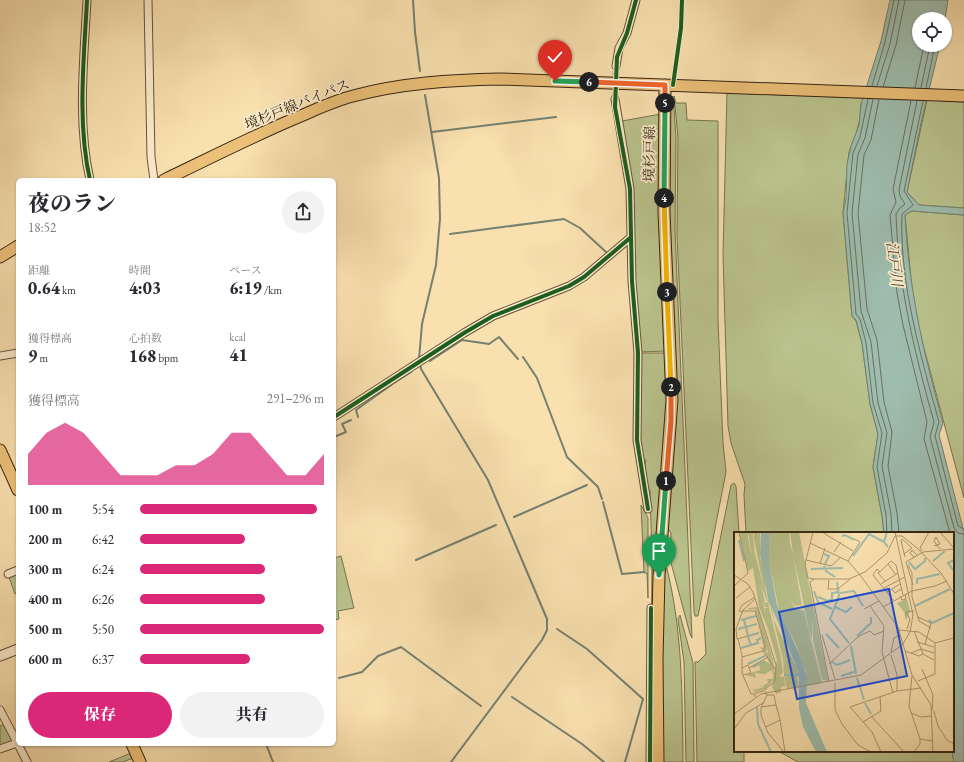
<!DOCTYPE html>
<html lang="ja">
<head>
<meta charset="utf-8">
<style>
	body { margin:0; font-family:"EB Garamond","Noto Serif JP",serif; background:#f2f2f3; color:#2b2b33; height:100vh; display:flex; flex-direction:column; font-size:15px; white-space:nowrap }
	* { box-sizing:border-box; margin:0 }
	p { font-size:13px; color:#7c7c81 }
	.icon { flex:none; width:22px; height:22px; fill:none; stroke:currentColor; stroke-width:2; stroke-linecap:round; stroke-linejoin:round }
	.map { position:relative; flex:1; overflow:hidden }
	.drawer { position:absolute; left:16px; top:178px; width:320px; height:568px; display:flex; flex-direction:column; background:#fff; border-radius:6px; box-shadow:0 1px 3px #0004 }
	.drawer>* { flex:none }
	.fabs { position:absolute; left:912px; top:12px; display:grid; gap:8px }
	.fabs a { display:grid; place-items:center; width:40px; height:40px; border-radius:50%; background:#fff; box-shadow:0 1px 3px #0004; font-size:20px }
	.pin { position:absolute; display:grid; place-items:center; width:34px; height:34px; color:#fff; margin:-41px -17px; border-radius:50% 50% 50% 0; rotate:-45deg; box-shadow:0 0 4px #0007 }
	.pin .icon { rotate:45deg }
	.km { position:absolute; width:20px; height:20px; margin:-10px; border-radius:50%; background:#222; color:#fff; font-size:11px; line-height:20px; text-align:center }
	.round { display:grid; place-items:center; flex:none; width:42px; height:42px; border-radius:21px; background:#f2f2f3 }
	.head { display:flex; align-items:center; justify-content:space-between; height:68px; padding:0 12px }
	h1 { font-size:22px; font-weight:800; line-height:30px }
	.figures { display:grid; grid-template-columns:repeat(3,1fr); gap:6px; height:68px; padding:4px 12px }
	.figures div { display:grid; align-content:center }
	.figures b { font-size:17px; font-weight:800 }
	.figures small { font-size:11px; font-weight:400 }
	.figures p { font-size:11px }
	.chart { height:112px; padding:8px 12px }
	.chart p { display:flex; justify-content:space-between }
	.chart svg { width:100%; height:72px; margin-top:4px; fill:#db2777; opacity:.7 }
	.primary-button { display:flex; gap:8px; margin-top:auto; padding:8px 12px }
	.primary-button a { flex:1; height:46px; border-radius:24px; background:#db2777; color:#fff; font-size:16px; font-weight:800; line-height:46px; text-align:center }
	.primary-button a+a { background:#f2f2f3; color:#2b2b33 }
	ul { padding:0 12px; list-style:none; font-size:13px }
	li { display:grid; grid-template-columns:64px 48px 1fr; align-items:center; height:30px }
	li i { height:10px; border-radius:5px; background:#db2777 }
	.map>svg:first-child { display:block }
</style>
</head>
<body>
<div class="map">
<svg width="964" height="762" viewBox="0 0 964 762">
	<rect width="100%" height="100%" fill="#f9e0af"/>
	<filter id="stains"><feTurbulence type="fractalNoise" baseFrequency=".005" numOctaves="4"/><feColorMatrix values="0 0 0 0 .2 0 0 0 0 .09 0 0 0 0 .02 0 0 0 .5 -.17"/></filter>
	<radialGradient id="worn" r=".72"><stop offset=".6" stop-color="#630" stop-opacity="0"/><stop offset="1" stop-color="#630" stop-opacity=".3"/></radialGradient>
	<path fill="#bac38d" stroke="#787450" d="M 727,93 L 864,98 L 861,104 L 861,114 L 856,135 L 849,152 L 843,213 L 852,316 L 856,321 L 862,343 L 870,404 L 878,434 L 873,467 L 882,516 L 884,533 L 746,533 L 744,495 L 745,484 L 731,443 L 728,426 L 723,255 Z
		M 673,96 L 676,137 L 675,230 L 692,638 L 690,634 L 670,559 L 671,533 L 665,525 L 667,502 L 668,222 L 670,99 Z
		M 674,96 L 676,103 L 686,103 L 687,120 L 718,121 L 718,320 L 723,443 L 726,472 L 698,616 L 695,616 L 694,611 L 677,235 L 678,137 Z
		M 927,100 L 964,102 L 964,208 L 919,205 L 907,192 Z
		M 661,114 L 666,351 L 640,352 L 622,121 Z
		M 912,211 L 964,215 L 964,498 L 917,322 L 912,290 L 905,215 Z
		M 640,353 L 666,353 L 668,384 L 651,697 L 652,558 L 650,490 L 647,489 L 644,471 L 646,460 L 642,460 L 638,433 Z
		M 734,483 L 736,486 L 739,533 L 735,533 L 735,751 L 744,751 L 744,762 L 697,762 L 695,662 L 698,662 L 706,654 L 704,620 L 731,485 Z
		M 641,505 L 648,518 L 648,598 L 647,573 L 644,573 Z
		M 341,556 L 354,608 L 338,611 L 339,619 L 334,620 L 334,558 Z
		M 665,561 C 683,628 682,694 683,762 L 661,762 L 661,620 Z
		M 18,573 L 18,593 L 15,594 L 9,577 Z
		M 680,615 L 693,663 L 694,762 L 686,762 L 684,662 L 678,619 Z
		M 5,724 L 13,739 L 12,742 L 0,746 L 0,726 Z
		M 778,751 L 952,751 L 954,762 L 798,762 Z
		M 131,753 L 133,758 L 123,762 L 109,762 Z"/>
	<path fill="#9ebdae" stroke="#748070" d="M 890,0 L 948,0 L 945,19 L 919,19 L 919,45 L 940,45 L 922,118 L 907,192 L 919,205 L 964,208 L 964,215 L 912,211 L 905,215 C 909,290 923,351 943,423 L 939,435 L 964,532 L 964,762 L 954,762 L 952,751 L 953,751 L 953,533 L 884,533 L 882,516 L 873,467 L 878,434 L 870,404 L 862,343 L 856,320 L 852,316 L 843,213 L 846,198 L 847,164 L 851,146 L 859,125 L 861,104 L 881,41 Z"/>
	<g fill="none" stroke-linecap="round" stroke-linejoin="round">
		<path stroke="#6a7160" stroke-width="1" d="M 872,86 L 885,42 L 894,0
			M 877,86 L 890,44 L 899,0
			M 883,87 L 896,45 L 905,0
			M 915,88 L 924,45
			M 921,88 L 930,45
			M 926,88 L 935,45
			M 868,99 L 860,137 L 853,153 L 847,213 L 856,314 L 860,319 L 866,343 L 873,403 L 882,433 L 877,467 L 886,515 L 887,533
			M 873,99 L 865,138 L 858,154 L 852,213 L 861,311 L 871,342 L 878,403 L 887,433 L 882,466 L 891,514 L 892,533
			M 879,99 L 871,140 L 864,155 L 858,213 L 867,309 L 877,340 L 884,402 L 892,432 L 888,466 L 897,513 L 899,533
			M 911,101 L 893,189 L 896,202 L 890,215 L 897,293 L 903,325 L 927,422 L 924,439 L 950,533
			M 917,101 L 899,190 L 900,196 L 905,204 L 899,209 L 896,214 C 898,286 915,354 934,422 L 930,437 L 954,528 L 958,533 L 964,534
			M 923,101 L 904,191 L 913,205 L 902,214 C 899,282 921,357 939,422 L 935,436 L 958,526 L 964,529"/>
		<path stroke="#748070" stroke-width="2" d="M 413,0 L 415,32 L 420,71
			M 432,132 L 556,117
			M 450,234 L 564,219 L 580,228 L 606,252
			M 523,357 L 537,378 L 567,457 L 598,487 L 602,499
			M 419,359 L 422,324 L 436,265 L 440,219 L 439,178 L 425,95
			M 430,361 L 462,340 L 489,344 L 499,337 L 518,359
			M 420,363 L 421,369 L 488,480 L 547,619 L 547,630 L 542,640 L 451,762
			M 358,417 L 356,410 L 394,383 L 411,372
			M 334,437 L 346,432 L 342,424 L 351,420
			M 603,502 L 622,574 L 644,572
			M 514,517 L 587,485
			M 416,560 L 496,525
			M 557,629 L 587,649 L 643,699 L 625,762
			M 339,678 L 362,672 L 378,656 L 401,647 L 481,706
			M 512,697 L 582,744 L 604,762
			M 266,744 L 273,762"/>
		<path stroke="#d2bb90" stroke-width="7" stroke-dasharray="7 3.5" stroke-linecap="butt" d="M 615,99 L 616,66"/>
		<defs>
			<path id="minor" d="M 87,0 C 84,58 77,123 90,180
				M 148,0 L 151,157 L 154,180
				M 616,66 L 619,48 L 627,33 L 636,0
				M 615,99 L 630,189 L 632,281 L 638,353 L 637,440 L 648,509
				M 0,356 L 18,353
				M 334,417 L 464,333 L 493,316 L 569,286 L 584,277 L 630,238
				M 8,574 L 18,570
				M 0,710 L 18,744
				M 18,744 L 27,762
				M 0,749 L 17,743
				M 650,762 L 651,608"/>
			<path id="tertiary" d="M 0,656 L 18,649"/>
			<path id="primary" d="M 164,180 C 208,159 251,137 296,118 C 315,110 333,101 353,96 C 401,83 451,80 500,79 L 964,96
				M 0,257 L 18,246
				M 0,450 L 18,490
				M 132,744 L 140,762
				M 658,762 L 657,659 L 659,575 L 672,400 L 664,212 L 665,85"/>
		</defs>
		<use href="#minor" stroke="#665439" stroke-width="9"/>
		<use href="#tertiary" stroke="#665439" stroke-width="11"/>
		<use href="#primary" stroke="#352512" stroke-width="13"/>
		<use href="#minor" stroke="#fbebcb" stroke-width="7"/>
		<use href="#tertiary" stroke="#fbebcb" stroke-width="9"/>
		<use href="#primary" stroke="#ecc078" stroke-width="11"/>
		<defs>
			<path id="cycleway" d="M 87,0 C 84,58 77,123 90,180
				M 636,0 L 627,33 L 617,57 L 615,107 L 630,189 L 632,281 L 638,353 L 637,440 L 648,509
				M 673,85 L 681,28 L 682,0
				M 334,417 L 464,333 L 493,316 L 569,286 L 584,277 L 630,238
				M 650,762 L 651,608"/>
		</defs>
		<use href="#cycleway" stroke="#fbebcb" stroke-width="6"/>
		<use href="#cycleway" stroke="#1b5e20" stroke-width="4"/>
	</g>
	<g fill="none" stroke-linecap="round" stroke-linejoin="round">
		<defs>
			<path id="split-1" d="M 659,575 L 666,481"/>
			<path id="split-2" d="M 666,481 L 671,421 L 671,387"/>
			<path id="split-3" d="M 667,292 L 671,387"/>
			<path id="split-4" d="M 664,198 L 667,292"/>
			<path id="split-5" d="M 664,198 L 665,103"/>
			<path id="split-6" d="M 589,82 L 665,85 L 665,103"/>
			<path id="split-7" d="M 555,81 L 589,82"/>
		</defs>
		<use href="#split-1" stroke="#fff" stroke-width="8"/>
		<use href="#split-2" stroke="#fff" stroke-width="8"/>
		<use href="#split-3" stroke="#fff" stroke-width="8"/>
		<use href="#split-4" stroke="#fff" stroke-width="8"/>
		<use href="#split-5" stroke="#fff" stroke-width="8"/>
		<use href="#split-6" stroke="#fff" stroke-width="8"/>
		<use href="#split-7" stroke="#fff" stroke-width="8"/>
		<use href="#split-1" stroke="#22a559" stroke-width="5"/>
		<use href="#split-2" stroke="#f0652b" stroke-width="5"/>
		<use href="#split-3" stroke="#f5b400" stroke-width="5"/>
		<use href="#split-4" stroke="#f5b400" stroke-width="5"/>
		<use href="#split-5" stroke="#22a559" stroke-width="5"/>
		<use href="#split-6" stroke="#f0652b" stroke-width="5"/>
		<use href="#split-7" stroke="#22a559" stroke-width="5"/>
	</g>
	<g text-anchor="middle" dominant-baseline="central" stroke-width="3.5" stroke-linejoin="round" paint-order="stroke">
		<g font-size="14" fill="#352512" stroke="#fbebcb">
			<text transform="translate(297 104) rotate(-22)">境杉戸線バイパス</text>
			<text transform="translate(649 154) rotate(-89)">境杉戸線</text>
		</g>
		<g font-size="15" font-style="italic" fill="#545341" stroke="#fbebcb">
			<text transform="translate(895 264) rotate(83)">江戸川</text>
		</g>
	</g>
	<g transform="translate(734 532)">
		<rect width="220" height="220" fill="#f9e0af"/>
		<path d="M 5,0 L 14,0 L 14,7 L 18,24 L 14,0 L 19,0 L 20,18 L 30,57 L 20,7 L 20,0 L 26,0 L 26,25 L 33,52 L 31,54 L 33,67 L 37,70 L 40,88 L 65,141 L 50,142 L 49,128 L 36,73 L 32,67 L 27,52 L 31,71 L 34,70 L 35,75 L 31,75 L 29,69 L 31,81 L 31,76 L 35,75 L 47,126 L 49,141 L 45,144 L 50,145 L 51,153 L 52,157 L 51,154 L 47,155 L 47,160 L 42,162 L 38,155 L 43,128 L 34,97 L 25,75 L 19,36 L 14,39 ZM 36,0 L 55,0 L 56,12 L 59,21 L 56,0 L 65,0 L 94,148 L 92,149 L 88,147 L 79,108 L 78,85 L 78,107 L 75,98 L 59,22 L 68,73 L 61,74 L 56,67 L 61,76 L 70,79 L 88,151 L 72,154 L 72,140 L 62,112 L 45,78 L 35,29 ZM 173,67 L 176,79 L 172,89 L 170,80 L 163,71 ZM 24,75 L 39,128 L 41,146 L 31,157 L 20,160 L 19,157 L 19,156 L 20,158 L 30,155 L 30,153 L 27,155 L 26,155 L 34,151 L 33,147 L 39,147 L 39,143 L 38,138 L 31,142 L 21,141 L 22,146 L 12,143 L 26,138 L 25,132 L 31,129 L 36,132 L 31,122 L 34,120 L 34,117 L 32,121 L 25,115 L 30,116 L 21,77 L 15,78 L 14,76 ZM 63,143 L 65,155 L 53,157 L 50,144 Z" fill="#bac38d"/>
		<path d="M 27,0 L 36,0 L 35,29 L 43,73 L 68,128 L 73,146 L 72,171 L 93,220 L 82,220 L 69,195 L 65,176 L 65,144 L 50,144 L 50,142 L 65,141 L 34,67 L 26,22 Z" fill="#9ebdae"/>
		<path fill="none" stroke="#9ebdae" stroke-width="2" d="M 153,0 L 150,10 L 154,15M 108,4 L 111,3 L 121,8M 5,8 L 10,29M 90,22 L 95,24 L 91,32M 119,24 L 135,2 L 150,10M 199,29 L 211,19M 175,30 L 181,37 L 191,29 L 191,26M 90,34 L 92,39 L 101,45M 77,37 L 109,36M 219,38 L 214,31 L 220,28M 103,50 L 105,64 L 96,87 L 115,111M 183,52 L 183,47 L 206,42M 80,59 L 84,70 L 98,77M 106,61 L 120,59 L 129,74M 84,65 L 94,69 L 98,67 L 98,61 L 104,60M 181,74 L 216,57M 101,75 L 112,80 L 118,75M 7,88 L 22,84M 10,88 L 14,104 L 25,101M 195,88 L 198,91 L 220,81M 4,97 L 23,92M 92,102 L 105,116M 123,104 L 137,91 L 137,85M 17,113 L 24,111 L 23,108 L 27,106M 117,114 L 122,142M 7,116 L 17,113 L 14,105M 98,130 L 103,133 L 116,128M 14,132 L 31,124M 19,135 L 31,129M 107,144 L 120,140M 123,146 L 130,168M 131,171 L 137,182M 23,175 L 24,192 L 37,220"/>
		<path fill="none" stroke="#ab9570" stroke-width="1" d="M 79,0 L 71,32 L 74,46 L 80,47M 88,0 L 119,19M 206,0 L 220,16M 161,4 L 168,4 L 183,16 L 207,41 L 220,62M 76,11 L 114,29 L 126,43M 200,14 L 206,12 L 202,5 L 200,9 L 206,17M 188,19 L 186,16 L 195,0M 100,20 L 107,10M 170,22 L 178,16 L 168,7 L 167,9 L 171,25M 180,25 L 176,21 L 178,18 L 183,23M 72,28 L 97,34 L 107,25M 114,29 L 126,10 L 121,7M 86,32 L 91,16M 154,32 L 162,43M 174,33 L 178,41 L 178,65 L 185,89 L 197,96M 146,40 L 157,29 L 162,33 L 169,63M 146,40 L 143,37 L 139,43 L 159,68M 146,40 L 144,41 L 151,49M 0,43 L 14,52 L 19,60 L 42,133 L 41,149 L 29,159 L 21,161 L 21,165M 126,43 L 164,95 L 178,143 L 197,173 L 199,220M 95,48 L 94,57 L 104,57 L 116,47M 147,52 L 164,41M 179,53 L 172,30 L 189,20 L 220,17M 0,54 L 14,41 L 5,0M 150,56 L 171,45M 158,57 L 161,61 L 167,57M 153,60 L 166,52M 166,64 L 168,68 L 172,67 L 171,62M 2,66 L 16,55M 136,74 L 150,94 L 148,120 L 159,161M 149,75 L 178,59 L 201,54 L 213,49M 130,77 L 145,69M 8,80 L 5,79 L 8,73 L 21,65M 184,85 L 197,91 L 191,112M 173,97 L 176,87 L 172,80 L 180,79M 165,98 L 185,100 L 201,111M 180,99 L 189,122 L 200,128M 88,103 L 101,147M 14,104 L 3,107 L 2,97 L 9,78 L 21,67M 4,107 L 8,123 L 8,141 L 17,162 L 20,162M 183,110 L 200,115M 201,111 L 220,106M 29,119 L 41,137M 171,119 L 185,124 L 189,122M 157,120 L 160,106 L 166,103M 177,121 L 187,117 L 200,121M 157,123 L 163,143 L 163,159M 8,125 L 29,119 L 31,114 L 21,79 L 8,79M 95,132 L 125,104 L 136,99 L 140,103 L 150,99M 8,136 L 14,133 L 17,141 L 9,143M 15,136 L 34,125M 188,137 L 199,163 L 198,179M 178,144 L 175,174 L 186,207 L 186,212 L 180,220M 184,149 L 201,142 L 201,111M 95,150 L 76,50 L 80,47 L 115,47 L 131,40 L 153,21 L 161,4M 101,151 L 101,178 L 108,192 L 124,213 L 137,220M 31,159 L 33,163 L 27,176 L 27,183 L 34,201 L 50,220M 33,163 L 40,163 L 42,173M 27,175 L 42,173 L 46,188 L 32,195M 200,179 L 204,194 L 213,208 L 220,212M 177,181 L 187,185 L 198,184M 0,182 L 27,162 L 127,143 L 169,112 L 176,100 L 179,83 L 161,0M 137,184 L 170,220M 46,188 L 51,220M 129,190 L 147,179 L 146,165M 0,197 L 12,181 L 29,171M 186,207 L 199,209M 147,220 L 138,200 L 116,175 L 163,159 L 187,156"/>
		<path fill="#1d4ed8" fill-opacity="0.15" stroke="#1d4ed8" stroke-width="2" d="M 155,57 L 173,144 L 63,167 L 45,80 Z"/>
		<rect width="220" height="220" fill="none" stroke="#352512" stroke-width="2"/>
	</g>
	<rect width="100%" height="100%" filter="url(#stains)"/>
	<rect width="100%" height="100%" fill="url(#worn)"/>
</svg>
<div class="fabs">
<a><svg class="icon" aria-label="locate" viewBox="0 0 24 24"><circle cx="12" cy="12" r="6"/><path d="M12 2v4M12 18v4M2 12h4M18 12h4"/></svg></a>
</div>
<div class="pin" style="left:659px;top:575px;background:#1e9e55"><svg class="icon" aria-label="arrive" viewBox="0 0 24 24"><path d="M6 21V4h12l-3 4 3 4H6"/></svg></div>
<div class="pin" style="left:555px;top:81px;background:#d93025"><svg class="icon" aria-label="check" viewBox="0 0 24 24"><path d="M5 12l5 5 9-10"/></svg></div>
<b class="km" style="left:666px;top:481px">1</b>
<b class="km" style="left:671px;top:387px">2</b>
<b class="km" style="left:667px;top:292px">3</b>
<b class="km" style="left:664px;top:198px">4</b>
<b class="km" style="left:665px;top:103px">5</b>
<b class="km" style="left:589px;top:82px">6</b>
<section class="drawer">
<div class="head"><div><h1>夜のラン</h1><p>18:52</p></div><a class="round"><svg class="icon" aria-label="share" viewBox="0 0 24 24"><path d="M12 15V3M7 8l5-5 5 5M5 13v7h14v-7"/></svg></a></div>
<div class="figures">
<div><p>距離</p><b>0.64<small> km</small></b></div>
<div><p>時間</p><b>4:03</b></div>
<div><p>ペース</p><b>6:19<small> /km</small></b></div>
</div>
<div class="figures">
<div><p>獲得標高</p><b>9<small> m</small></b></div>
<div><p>心拍数</p><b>168<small> bpm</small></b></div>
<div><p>kcal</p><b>41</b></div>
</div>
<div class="chart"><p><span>獲得標高</span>291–296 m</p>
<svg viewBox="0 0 160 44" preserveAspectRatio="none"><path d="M0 44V25L10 12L20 6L30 12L40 25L50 38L60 38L70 38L80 32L90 32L100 25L110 12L120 12L130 25L140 38L150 38L160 25V44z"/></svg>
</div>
<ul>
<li><b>100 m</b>5:54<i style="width:96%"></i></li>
<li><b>200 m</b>6:42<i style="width:57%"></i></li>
<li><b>300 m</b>6:24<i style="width:68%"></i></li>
<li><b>400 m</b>6:26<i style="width:68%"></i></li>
<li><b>500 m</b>5:50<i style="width:100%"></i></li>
<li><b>600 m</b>6:37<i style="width:60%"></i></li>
</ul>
<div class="primary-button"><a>保存</a><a>共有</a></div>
</section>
</div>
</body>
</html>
